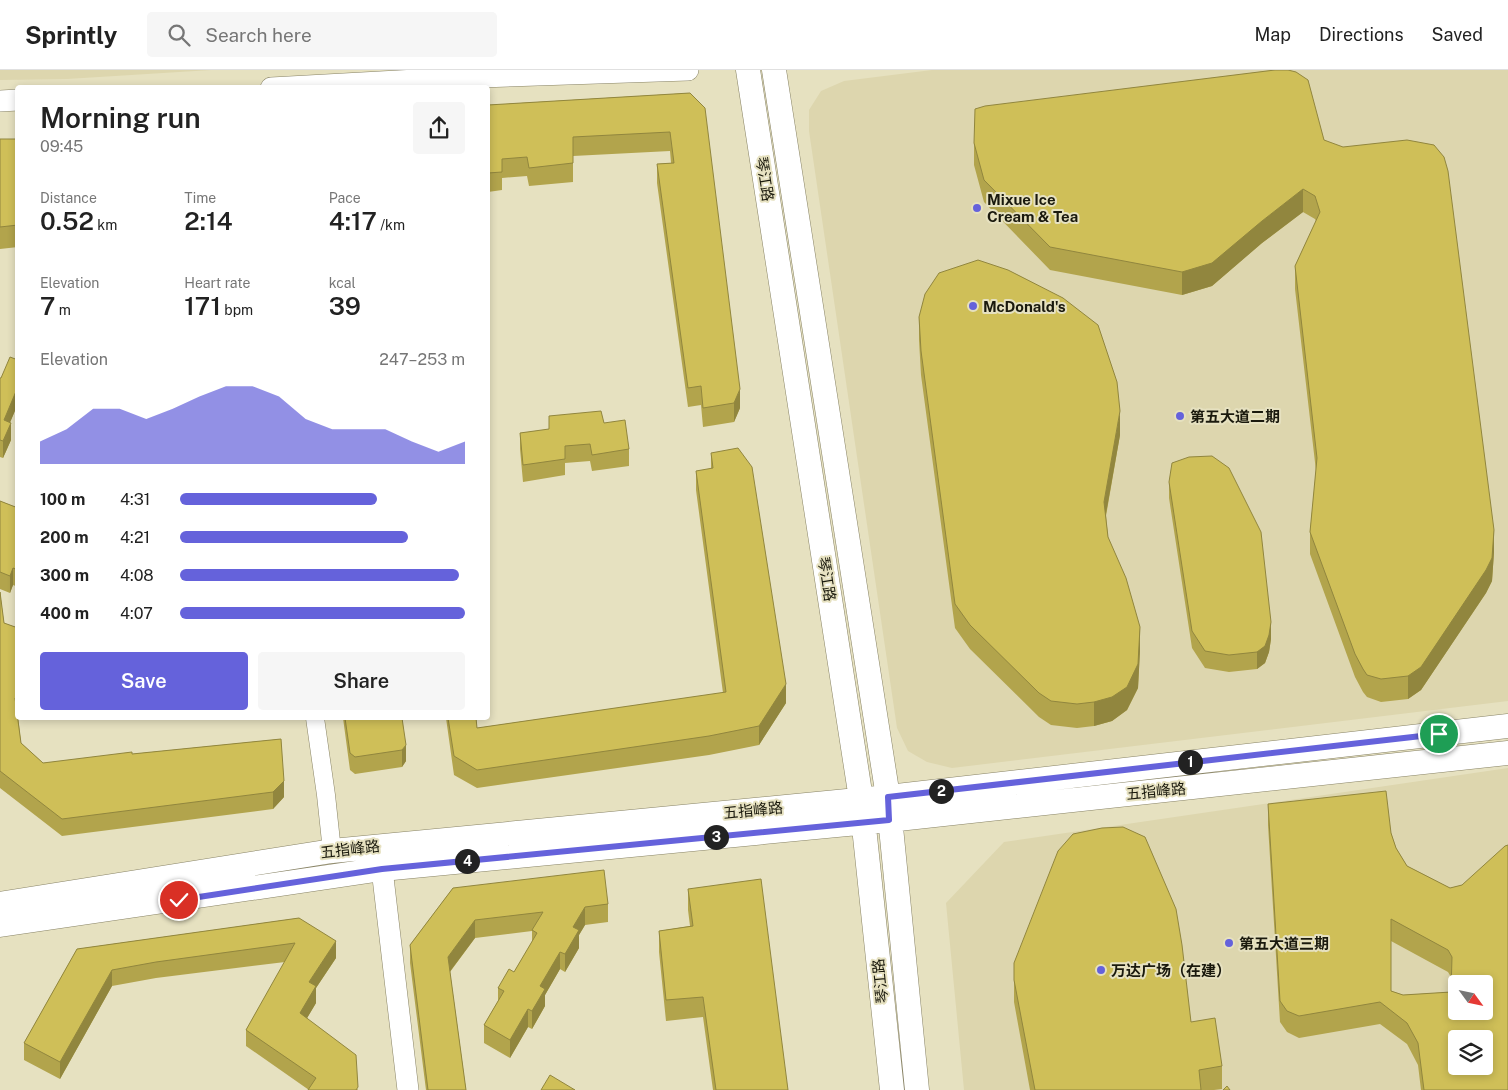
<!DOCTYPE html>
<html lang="en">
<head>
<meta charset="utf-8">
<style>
	body { margin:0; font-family:"Public Sans","Noto Sans SC",sans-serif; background:#f6f6f6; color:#222; height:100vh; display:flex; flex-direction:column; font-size:19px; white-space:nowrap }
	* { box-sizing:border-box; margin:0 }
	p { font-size:16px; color:#767676 }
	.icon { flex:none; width:28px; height:28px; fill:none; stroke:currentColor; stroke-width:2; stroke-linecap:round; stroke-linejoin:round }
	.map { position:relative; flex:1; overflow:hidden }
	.side { position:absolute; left:15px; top:15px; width:475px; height:635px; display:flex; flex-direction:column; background:#fff; border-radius:5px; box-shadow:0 2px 8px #0003 }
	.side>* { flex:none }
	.needle { width:32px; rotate:123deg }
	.buttons { position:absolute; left:1448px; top:905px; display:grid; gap:10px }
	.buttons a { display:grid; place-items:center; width:45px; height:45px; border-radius:5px; background:#fff; box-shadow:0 2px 8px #0003; font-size:25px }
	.pin { position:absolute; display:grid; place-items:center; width:42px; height:42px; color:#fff; margin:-21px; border:2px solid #fff; border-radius:50%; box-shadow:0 1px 5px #0007 }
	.km { position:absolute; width:25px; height:25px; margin:-12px; border-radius:50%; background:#222; color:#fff; font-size:14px; line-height:25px; text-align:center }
	.round { display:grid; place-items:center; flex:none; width:52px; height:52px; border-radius:5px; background:#f6f6f6 }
	.overview { display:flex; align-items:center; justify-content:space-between; height:85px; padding:0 25px }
	h1 { font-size:28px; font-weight:600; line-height:38px }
	.metrics { display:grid; grid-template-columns:repeat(3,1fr); gap:8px; height:85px; padding:5px 25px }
	.metrics div { display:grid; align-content:center }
	.metrics b { font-size:25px; font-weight:600 }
	.metrics small { font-size:14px; font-weight:400 }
	.metrics p { font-size:14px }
	.chart { height:140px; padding:10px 25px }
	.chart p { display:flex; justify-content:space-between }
	.chart svg { width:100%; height:90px; margin-top:5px; fill:#6562db; opacity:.7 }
	.cta { display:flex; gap:10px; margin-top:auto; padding:10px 25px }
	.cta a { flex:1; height:58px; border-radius:5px; background:#6562db; color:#fff; font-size:20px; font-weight:600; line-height:58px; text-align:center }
	.cta a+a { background:#f6f6f6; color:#222 }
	ul { padding:0 25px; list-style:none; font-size:16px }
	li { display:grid; grid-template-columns:80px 60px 1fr; align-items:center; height:38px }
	li i { height:12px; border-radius:6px; background:#6562db }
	header { display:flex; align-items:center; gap:30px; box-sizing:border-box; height:70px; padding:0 25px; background:#fff; border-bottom:1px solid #e0e0e0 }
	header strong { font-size:24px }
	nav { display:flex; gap:28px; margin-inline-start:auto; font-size:18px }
	.search { width:350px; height:45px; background:#f6f6f6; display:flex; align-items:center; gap:12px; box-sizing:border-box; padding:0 18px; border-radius:5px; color:#767676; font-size:19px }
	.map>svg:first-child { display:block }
</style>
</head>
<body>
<header>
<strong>Sprintly</strong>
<div class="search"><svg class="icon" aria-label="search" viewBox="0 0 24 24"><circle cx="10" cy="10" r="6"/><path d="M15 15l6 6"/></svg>Search here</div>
<nav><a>Map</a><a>Directions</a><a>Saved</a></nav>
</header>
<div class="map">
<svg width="1508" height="1020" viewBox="0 0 1508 1020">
	<rect width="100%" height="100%" fill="#e6e1c0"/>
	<path fill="#ddd6ae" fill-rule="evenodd" d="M 0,0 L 211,0 L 67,9 L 0,10 Z
		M 932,0 L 1508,0 L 1508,631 L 952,698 L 927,692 L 908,681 L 897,658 L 809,61 L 809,40 L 821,21 L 844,11 Z
		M 1508,698 L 1508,1020 L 964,1020 L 946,833 L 1004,772 ZM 1456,914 L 1484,914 L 1484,941 L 1456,941 ZM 1456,969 L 1484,969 L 1484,996 L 1456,996 Z"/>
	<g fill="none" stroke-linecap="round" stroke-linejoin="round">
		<defs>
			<path id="minor" d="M 315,648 L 326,725 L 332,781"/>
			<path id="tertiary" d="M 271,18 L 452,8 L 688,0
				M 0,31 L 18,30
				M 382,799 L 408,1020"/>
			<path id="secondary" d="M 748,0 L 861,729 L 892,1020
				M 774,0 L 888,727 L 917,1020
				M 0,834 L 332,781 L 888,727 L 1508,656
				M 0,855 L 382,799 L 889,750 L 1508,683"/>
		</defs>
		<use href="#minor" stroke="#888365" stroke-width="19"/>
		<use href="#tertiary" stroke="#888365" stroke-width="22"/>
		<use href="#secondary" stroke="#888365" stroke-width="25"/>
		<use href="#minor" stroke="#fff" stroke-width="18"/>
		<use href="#tertiary" stroke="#fff" stroke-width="21"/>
		<use href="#secondary" stroke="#fff" stroke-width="24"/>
	</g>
	<path fill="#b2a44c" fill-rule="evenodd" d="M 690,23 L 740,338 L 734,352 L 703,357 L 701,335 L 688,337 L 657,113 L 657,94 L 671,93 L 670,81 L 573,86 L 573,112 L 529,116 L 527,106 L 502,108 L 502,120 L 488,122 L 488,35 Z
		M 0,69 L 18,69 L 18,177 L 0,179 Z
		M 1324,70 L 1494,482 L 1492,511 L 1486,523 L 1421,620 L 1408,629 L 1381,632 L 1367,627 L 1363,622 L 1355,607 L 1310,484 L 1310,462 L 1316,401 L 1295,219 L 1295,196 L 1316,151 L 1315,149 L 1303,142 L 1262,173 L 1212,216 L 1182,225 L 1050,200 L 984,132 L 974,95 L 974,73 Z
		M 919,247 L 1120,365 L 1106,446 L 1108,467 L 1140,580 L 1138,618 L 1127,640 L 1112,651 L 1094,656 L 1077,658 L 1051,655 L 1039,647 L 970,579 L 955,558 L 921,305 L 919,270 Z
		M 18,290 L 18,336 L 17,336 L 10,352 L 11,370 L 3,388 L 0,387 L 0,308 L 1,308 Z
		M 604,353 L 629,379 L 629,396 L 592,401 L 590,391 L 565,393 L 565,405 L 523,412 L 520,379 L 520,363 Z
		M 711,383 L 786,633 L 759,675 L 709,685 L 477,718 L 454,705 L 446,648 L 476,648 L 477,658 L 723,623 L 696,420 L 696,401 L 711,399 Z
		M 1169,412 L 1271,569 L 1269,582 L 1265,593 L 1257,599 L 1229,602 L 1205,598 L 1192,578 L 1169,428 Z
		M 0,431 L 18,438 L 18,517 L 13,515 L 10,523 L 0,519 Z
		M 0,522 L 4,553 L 18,558 L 18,646 L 21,673 L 43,693 L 281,669 L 284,727 L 273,739 L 62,766 L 0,718 Z
		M 343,648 L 402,648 L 406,691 L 402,697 L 355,704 L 350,700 Z
		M 1268,734 L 1391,763 L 1396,778 L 1407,796 L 1450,818 L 1462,815 L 1508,1020 L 1421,1020 L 1418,995 L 1407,974 L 1380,954 L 1299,968 L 1287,962 L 1280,952 L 1268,755 ZM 1391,871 L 1448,902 L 1451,907 L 1451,922 L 1403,925 L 1391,921 Z
		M 453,818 L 608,834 L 608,852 L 585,855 L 579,865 L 579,878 L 565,902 L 560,899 L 545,925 L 545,936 L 532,959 L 528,957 L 510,988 L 484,973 L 484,955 L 498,931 L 498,918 L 514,902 L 532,872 L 532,861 L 475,868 L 450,902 L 466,1020 L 426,1020 L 410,893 L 410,875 Z
		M 688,819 L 788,1020 L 713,1020 L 703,947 L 666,951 L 659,882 L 659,861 L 690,856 L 688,840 Z
		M 299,848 L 336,888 L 316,918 L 316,933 L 307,948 L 358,1020 L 309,1020 L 246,976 L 246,960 L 285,892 L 156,908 L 112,916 L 60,1009 L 24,990 L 24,973 L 77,879 Z
		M 1014,910 L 1191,952 L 1222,996 L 1222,1019 L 1214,1020 L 1030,1020 L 1014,932 Z"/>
	<path fill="#91863e" d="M 1303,119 L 1303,142 L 1262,173 L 1212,216 L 1182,225 L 1182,202 L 1262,151 Z
		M 17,319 L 17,336 L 4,367 L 4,350 Z
		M 740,319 L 740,338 L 734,352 L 734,333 Z
		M 1120,341 L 1120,365 L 1104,455 L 1104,432 Z
		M 11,353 L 11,370 L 3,388 L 3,371 Z
		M 1494,460 L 1494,482 L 1492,511 L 1486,523 L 1421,620 L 1408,629 L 1408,606 Z
		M 13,498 L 13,515 L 10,523 L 10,506 Z
		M 1271,552 L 1271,569 L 1269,582 L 1265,593 L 1257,599 L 1257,582 Z
		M 1140,557 L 1140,580 L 1138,618 L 1127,640 L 1112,651 L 1094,656 L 1094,632 Z
		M 786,614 L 786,633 L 759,675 L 759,656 Z
		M 406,675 L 406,691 L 402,697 L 402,680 Z
		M 284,711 L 284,727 L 273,739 L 273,722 Z
		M 585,837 L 585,855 L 579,865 L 579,878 L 565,902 L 565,884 L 573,857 Z
		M 475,850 L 475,868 L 448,904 L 448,887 Z
		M 336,871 L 336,888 L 316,918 L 316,933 L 300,960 L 300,943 L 309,912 Z
		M 560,882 L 560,899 L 545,925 L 545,936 L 532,959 L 532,941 L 540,916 Z
		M 112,900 L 112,916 L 60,1009 L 60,992 Z
		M 528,939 L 528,957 L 510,988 L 510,970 Z"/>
	<path fill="#cfbf58" stroke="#91863e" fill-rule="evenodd" d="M 1275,0 L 1288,0 L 1296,2 L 1308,10 L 1324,70 L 1343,77 L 1407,70 L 1434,75 L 1444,87 L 1448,101 L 1494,460 L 1492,488 L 1486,500 L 1421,597 L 1408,606 L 1381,609 L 1367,605 L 1363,599 L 1355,584 L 1310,462 L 1317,388 L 1295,196 L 1320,142 L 1315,126 L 1303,119 L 1262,151 L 1212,193 L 1182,202 L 1050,177 L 984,110 L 974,73 L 975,39 L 985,36 Z
		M 690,23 L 705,38 L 740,319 L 734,333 L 703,338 L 701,316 L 688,318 L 657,94 L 674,93 L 670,62 L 573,67 L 573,93 L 529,98 L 527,87 L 502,89 L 502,102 L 488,103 L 488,35 Z
		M 0,69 L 18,69 L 18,155 L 0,157 Z
		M 978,190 L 1008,200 L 1063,228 L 1098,255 L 1117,312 L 1120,341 L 1104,432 L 1108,467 L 1126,508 L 1140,557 L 1138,594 L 1127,617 L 1112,627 L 1094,632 L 1077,634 L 1051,631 L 1039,623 L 970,555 L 955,534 L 921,281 L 919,247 L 925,224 L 939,203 Z
		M 10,287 L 18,290 L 18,319 L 17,319 L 4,350 L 11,353 L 3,371 L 0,370 L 0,308 L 1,308 Z
		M 601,341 L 604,353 L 625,350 L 629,379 L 592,385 L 590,374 L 565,376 L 565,389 L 523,395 L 520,363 L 549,359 L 549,346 Z
		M 738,378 L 752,397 L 786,614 L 759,656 L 709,666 L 477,700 L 454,686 L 448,648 L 476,648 L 477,658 L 726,622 L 696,401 L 713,398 L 711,383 Z
		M 1212,386 L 1229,398 L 1261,462 L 1271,552 L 1269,565 L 1265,576 L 1257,582 L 1229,585 L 1205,581 L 1192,561 L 1169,412 L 1172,393 L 1189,387 Z
		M 0,431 L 18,438 L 18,500 L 13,498 L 10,506 L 0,502 Z
		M 0,522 L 4,553 L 18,558 L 18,630 L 15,628 L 21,673 L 43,693 L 132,682 L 132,684 L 281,669 L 284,711 L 273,722 L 62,749 L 0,701 Z
		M 345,648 L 402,648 L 406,675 L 402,680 L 355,687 L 350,683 Z
		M 1386,721 L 1391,763 L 1396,778 L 1407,796 L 1450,818 L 1462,815 L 1505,776 L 1508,775 L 1508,1020 L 1424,1020 L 1418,973 L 1407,953 L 1380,932 L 1299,946 L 1287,941 L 1280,931 L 1268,734 ZM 1391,849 L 1448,880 L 1452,887 L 1451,922 L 1403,925 L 1391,921 ZM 1456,914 L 1484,914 L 1484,941 L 1456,941 ZM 1456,969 L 1484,969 L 1484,996 L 1456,996 Z
		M 1123,757 L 1145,767 L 1176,839 L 1182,875 L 1191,952 L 1215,948 L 1222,996 L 1199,1000 L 1201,1020 L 1035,1020 L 1014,910 L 1014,893 L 1058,781 L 1073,764 L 1102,758 Z
		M 604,800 L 608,834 L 585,837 L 573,857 L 579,860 L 565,884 L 560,882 L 540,916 L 545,919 L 532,941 L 528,939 L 510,970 L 484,955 L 504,921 L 498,918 L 509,899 L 514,902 L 537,863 L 532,860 L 543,842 L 475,850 L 448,887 L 466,1020 L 428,1020 L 410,875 L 453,818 Z
		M 761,809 L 788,1020 L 716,1020 L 703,927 L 666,930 L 659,861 L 693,856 L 688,819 Z
		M 299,848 L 336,871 L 309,912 L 316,916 L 300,943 L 356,985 L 358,1017 L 356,1020 L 308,1020 L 316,1008 L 246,960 L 295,873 L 156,892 L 112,900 L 60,992 L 24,973 L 77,879 Z
		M 550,1005 L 575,1020 L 541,1020 Z
		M 1227,1016 L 1230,1020 L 1223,1020 Z"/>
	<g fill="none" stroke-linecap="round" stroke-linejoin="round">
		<defs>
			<path id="route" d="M 179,830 L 382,799 L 889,750 L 888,727 L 1439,664"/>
		</defs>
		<use href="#route" stroke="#fff" stroke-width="10"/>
		<use href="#route" stroke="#6562db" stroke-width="6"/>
	</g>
	<g fill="#6562db" stroke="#e6e1c0" stroke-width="2">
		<circle cx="977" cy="138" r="5"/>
		<circle cx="973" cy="236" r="5"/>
		<circle cx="1180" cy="346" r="5"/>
		<circle cx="1229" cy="873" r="5"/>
		<circle cx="1101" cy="900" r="5"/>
	</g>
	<g text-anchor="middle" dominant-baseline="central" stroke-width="4" stroke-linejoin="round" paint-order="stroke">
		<g font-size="15" fill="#1a190d" stroke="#e6e1c0">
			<text transform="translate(765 109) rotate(81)">琴江路</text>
			<text transform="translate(827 509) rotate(81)">琴江路</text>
			<text transform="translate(1156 721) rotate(-6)">五指峰路</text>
			<text transform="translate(753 740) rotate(-6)">五指峰路</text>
			<text transform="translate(350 779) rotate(-7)">五指峰路</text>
			<text transform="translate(880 911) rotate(-96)">琴江路</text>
		</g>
		<g font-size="15" font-weight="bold" fill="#1a190d" stroke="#e6e1c0" text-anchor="start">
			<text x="987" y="129">Mixue Ice<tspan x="987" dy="17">Cream &amp; Tea</tspan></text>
			<text x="983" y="236">McDonald's</text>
			<text x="1190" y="346">第五大道二期</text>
			<text x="1239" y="873">第五大道三期</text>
			<text x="1111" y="900">万达广场（在建）</text>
		</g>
	</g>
</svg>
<div class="buttons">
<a><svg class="needle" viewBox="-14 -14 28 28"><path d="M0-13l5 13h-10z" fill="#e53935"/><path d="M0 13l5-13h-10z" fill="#767676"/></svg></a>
<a><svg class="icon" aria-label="layers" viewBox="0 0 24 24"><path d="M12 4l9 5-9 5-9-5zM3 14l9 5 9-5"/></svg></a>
</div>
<div class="pin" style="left:1439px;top:664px;background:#1e9e55"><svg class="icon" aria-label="arrive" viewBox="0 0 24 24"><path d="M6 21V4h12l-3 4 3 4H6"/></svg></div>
<div class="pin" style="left:179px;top:830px;background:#d93025"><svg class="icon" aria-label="check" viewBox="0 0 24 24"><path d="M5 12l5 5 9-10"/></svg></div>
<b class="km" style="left:1190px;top:692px">1</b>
<b class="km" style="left:941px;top:721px">2</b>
<b class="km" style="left:716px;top:767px">3</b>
<b class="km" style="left:467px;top:791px">4</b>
<section class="side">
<div class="overview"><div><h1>Morning run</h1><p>09:45</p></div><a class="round"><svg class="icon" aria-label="share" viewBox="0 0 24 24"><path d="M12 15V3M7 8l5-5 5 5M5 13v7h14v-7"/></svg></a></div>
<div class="metrics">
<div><p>Distance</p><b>0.52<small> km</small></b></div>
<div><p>Time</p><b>2:14</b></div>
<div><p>Pace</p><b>4:17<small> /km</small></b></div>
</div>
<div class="metrics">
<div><p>Elevation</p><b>7<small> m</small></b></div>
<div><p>Heart rate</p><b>171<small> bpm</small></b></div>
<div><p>kcal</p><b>39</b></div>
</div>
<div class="chart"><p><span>Elevation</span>247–253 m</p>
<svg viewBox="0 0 160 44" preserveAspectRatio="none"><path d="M0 44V33L10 27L20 17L30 17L40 22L50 17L60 11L70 6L80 6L90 11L100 22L110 27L120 27L130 27L140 33L150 38L160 33V44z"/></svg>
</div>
<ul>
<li><b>100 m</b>4:31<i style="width:69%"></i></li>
<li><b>200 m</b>4:21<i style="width:80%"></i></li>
<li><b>300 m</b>4:08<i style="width:98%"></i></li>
<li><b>400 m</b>4:07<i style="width:100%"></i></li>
</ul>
<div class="cta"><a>Save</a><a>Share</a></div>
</section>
</div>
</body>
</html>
